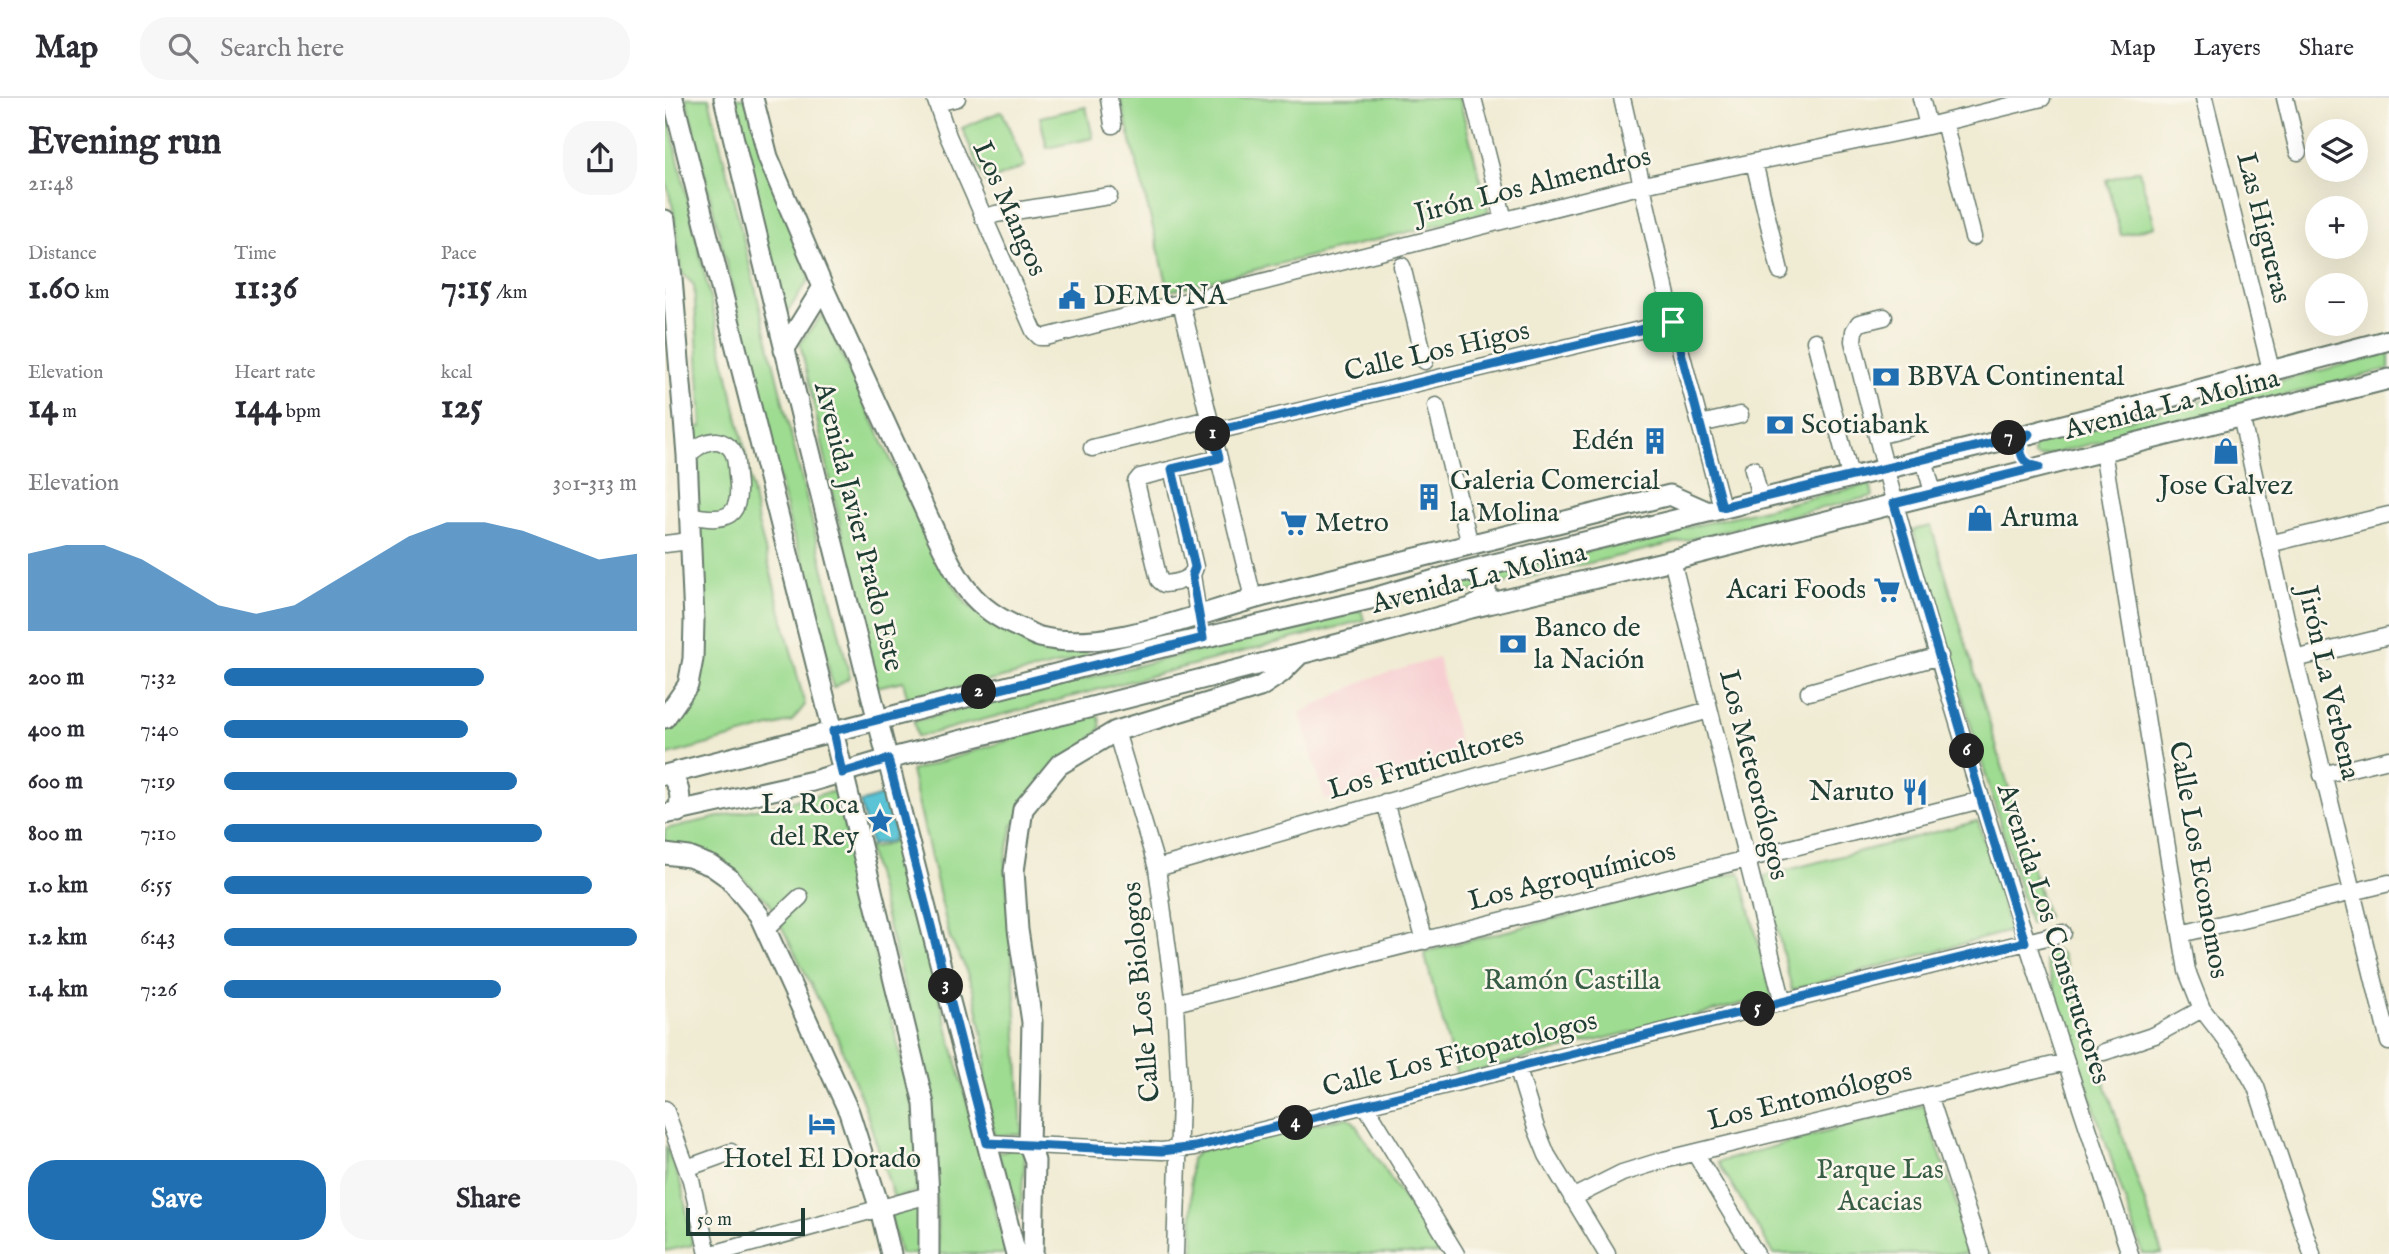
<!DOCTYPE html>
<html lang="en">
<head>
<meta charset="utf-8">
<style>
	body { margin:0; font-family:"IM FELL English",serif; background:#f7f7f7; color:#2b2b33; height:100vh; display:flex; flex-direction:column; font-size:26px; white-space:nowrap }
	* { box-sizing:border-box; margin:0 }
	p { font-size:23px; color:#7c7c81 }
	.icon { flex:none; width:38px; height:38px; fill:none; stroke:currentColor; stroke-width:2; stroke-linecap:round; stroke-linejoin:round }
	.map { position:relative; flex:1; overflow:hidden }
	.side { display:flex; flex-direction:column; background:#fff; width:665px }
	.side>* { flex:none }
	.fabs { position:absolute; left:1640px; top:21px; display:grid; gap:14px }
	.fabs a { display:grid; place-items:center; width:63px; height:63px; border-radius:50%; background:#fff; box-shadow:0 7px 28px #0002; font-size:35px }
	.scale { position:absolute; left:21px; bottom:18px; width:119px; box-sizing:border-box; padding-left:7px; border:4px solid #1f3d34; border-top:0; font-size:19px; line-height:24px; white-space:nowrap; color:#1f3d34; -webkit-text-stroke:5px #fbf7ec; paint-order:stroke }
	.pin { position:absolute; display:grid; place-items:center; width:60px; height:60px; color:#fff; margin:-30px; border-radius:14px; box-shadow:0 4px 10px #0006 }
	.km { position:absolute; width:35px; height:35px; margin:-18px; border-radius:50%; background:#222; color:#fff; font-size:19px; line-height:35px; text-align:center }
	.round { display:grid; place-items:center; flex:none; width:74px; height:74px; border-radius:28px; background:#f7f7f7 }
	.summary { display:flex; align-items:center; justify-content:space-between; height:119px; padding:0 28px }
	h1 { font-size:38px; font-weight:800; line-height:52px }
	.metrics { display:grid; grid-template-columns:repeat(3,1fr); gap:10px; height:119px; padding:7px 28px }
	.metrics div { display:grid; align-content:center }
	.metrics b { font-size:35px; font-weight:800 }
	.metrics small { font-size:19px; font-weight:400 }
	.metrics p { font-size:19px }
	.chart { height:196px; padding:14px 28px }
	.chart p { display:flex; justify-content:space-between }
	.chart svg { width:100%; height:126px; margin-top:7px; fill:#1f6fb2; opacity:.7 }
	.action { display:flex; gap:14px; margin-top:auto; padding:14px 28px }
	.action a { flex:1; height:80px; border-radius:28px; background:#1f6fb2; color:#fff; font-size:28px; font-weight:800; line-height:80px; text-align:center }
	.action a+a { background:#f7f7f7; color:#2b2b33 }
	ul { padding:0 28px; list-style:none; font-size:23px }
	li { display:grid; grid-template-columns:112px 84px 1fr; align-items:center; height:52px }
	li i { height:18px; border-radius:9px; background:#1f6fb2 }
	header { display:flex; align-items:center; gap:42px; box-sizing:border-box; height:98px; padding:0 35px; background:#fff; border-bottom:2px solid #e1e1e2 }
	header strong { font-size:33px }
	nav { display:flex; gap:38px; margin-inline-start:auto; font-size:24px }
	.search { width:490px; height:63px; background:#f7f7f7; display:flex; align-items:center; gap:18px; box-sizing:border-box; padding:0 24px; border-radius:28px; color:#7c7c81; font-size:26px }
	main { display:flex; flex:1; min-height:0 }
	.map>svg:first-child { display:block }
</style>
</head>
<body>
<header>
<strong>Map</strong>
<div class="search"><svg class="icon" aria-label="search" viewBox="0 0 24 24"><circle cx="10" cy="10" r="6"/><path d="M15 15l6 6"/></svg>Search here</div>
<nav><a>Map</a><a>Layers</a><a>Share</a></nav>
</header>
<main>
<section class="side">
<div class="summary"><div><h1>Evening run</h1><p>21:48</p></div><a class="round"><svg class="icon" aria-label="share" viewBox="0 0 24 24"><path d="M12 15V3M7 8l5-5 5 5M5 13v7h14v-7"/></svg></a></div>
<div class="metrics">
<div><p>Distance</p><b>1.60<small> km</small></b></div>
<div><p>Time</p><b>11:36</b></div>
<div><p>Pace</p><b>7:15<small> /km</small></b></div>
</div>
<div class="metrics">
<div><p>Elevation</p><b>14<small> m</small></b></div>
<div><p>Heart rate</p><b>144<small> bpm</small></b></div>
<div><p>kcal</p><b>125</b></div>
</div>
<div class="chart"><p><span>Elevation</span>301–313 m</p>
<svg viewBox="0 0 160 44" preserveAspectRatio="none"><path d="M0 44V17L10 14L20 14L30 19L40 27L50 35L60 38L70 35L80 27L90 19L100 11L110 6L120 6L130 9L140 14L150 19L160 17V44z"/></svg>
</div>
<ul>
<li><b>200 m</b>7:32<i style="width:63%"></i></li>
<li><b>400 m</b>7:40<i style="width:59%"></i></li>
<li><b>600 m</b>7:19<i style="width:71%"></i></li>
<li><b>800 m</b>7:10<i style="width:77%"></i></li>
<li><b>1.0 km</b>6:55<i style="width:89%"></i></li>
<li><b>1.2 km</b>6:43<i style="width:100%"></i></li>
<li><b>1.4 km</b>7:26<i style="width:67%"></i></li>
</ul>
<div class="action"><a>Save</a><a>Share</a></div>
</section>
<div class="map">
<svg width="1724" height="1156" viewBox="0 0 1724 1156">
	<rect width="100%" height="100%" fill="#fbf7ec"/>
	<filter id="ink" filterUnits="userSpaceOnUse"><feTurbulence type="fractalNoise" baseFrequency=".0143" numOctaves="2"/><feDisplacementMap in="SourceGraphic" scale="14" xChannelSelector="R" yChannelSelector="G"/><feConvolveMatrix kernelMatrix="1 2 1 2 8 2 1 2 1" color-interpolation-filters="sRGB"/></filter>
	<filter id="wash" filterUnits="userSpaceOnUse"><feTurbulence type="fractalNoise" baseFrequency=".00686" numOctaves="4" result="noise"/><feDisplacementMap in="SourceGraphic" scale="28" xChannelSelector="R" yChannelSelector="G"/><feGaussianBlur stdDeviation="1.57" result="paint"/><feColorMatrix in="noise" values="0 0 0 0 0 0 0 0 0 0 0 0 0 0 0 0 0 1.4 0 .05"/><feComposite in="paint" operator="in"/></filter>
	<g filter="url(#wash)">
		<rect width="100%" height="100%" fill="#f0ebd3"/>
		<path fill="#f7cfd2" d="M 773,560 L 798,661 L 660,702 L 635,615 L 703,581 Z"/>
		<path fill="#9edc91" stroke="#5e8c62" stroke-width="2" d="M 21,0 L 44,0 L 185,579 L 168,590 L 145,482 L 126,431 Z
			M 66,0 L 80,0 L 145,180 L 119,219 Z
			M 455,0 L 794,0 L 824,114 L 504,193 Z
			M 0,4 L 78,343 L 93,425 L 140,607 L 127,623 L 0,658 L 0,628 L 32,591 L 36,548 L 31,329 L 37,329 L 29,187 L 17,175 L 8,110 L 0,81 Z
			M 421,9 L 428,40 L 382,50 L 375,19 Z
			M 337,13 L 360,68 L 321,85 L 297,30 Z
			M 1474,72 L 1490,128 L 1456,137 L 1441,82 Z
			M 158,216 L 271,459 L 301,505 L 320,521 L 348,538 L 417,552 L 426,559 L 243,602 L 238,583 L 211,589 L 135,245 Z
			M 1724,255 L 1724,271 L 1374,359 L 1369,357 L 1368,349 L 1372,345 Z
			M 1205,386 L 1208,398 L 798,495 L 797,483 Z
			M 1266,428 L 1382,819 L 1365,826 L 1248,432 Z
			M 696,512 L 699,522 L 252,639 L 249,623 Z
			M 427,616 L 434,618 L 436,630 L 348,727 L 340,763 L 350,899 L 357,1036 L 329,1038 L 319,982 L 321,954 L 309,894 L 298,865 L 285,841 L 246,673 Z
			M 171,693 L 252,1025 L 258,1092 L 229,1100 L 200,1010 L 171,936 L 104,804 L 58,763 L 25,754 L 0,750 L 0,731 Z
			M 1313,723 L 1345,833 L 1127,892 L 1099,778 Z
			M 232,737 L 342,1156 L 273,1156 L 269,1027 L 254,947 L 203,749 L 209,750 L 227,745 Z
			M 1075,774 L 1107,898 L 792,978 L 759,854 Z
			M 1389,852 L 1397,856 L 1497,1156 L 1478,1156 L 1380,862 L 1383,854 Z
			M 1259,1007 L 1308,1156 L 1109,1156 L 1053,1064 Z
			M 681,1019 L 688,1023 L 775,1156 L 529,1156 L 525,1072 L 526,1061 L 534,1053 Z
			M 1,1047 L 17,1090 L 28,1147 L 0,1153 Z
			M 361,1049 L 355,1116 L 332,1054 Z
			M 259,1106 L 258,1156 L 235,1156 L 225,1117 Z"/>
		<path fill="#5ac4d6" stroke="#3c8085" stroke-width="2" d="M 216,698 L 222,700 L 230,734 L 227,743 L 206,747 L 195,705 Z"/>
	</g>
	<g filter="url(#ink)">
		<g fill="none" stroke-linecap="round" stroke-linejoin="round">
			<defs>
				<path id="minor" d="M 270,0 L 283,38 L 369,233 L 375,239 L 381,239 L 978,87 L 1263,28 L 1377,0
					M 444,0 L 448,27
					M 808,0 L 839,122
					M 957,0 L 1008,224 L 1057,409
					M 1256,0 L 1263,28
					M 1539,0 L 1606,272
					M 1620,0 L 1633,54
					M 272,5 L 292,0
					M 1279,24 L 1308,139
					M 1089,64 L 1115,173
					M 318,120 L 331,116 L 444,98
					M 737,168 L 760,263
					M 516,205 L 588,500
					M 1219,219 L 1194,225 L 1189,233 L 1188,243 C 1263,552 1364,854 1465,1156
					M 1150,243 L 1185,378
					M 771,308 L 805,447
					M 1576,318 L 1630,561 L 1724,944
					M 1035,326 L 1075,317
					M 547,334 L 1008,224
					M 1212,338 L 1243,330
					M 427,350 L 544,321
					M 1438,353 L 1522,873 L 1537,911 L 1574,959 L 1591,989 L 1647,1156
					M 22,357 C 31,351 40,342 52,343 C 57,344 63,347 66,351 C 72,358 71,370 72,378 C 78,420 62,425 24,417
					M 1259,361 L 1268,395
					M 507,371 L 530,469 C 527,482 512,485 499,486 L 494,482 L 471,384 L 475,379 L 554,360
					M 1088,371 L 1095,400
					M 0,446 L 25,443
					M 1604,446 L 1724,417
					M 1007,462 L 1118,905
					M 527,477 L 533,518
					M 1630,561 L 1724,538
					M 1144,594 L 1275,558
					M 451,633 L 492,770 L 510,905 L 515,1002 L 510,1156
					M 1657,677 L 1724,661
					M 720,704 L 760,843
					M 492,770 L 1044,612
					M 101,831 L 135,799
					M 1516,836 L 1724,785
					M 510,905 L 1316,702
					M 1439,954 L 1490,937 L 1537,911
					M 852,968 L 871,1030 L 882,1057 L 942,1156
					M 1264,997 L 1316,1156
					M 701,1008 L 791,1156
					M 0,1011 L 26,1082 L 43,1156
					M 322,1045 L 497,1053 L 530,1049 L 1398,835
					M 1030,1055 L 1091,1156
					M 22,1070 L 66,1054
					M 907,1100 L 957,1075 L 999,1062 L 1401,964
					M 47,1156 L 264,1097"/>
				<path id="major" d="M 8,0 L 168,633 L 259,1006 L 264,1097 L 264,1156
					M 59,0 C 151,387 250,772 351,1156
					M 88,0 L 103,59 L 158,189 L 270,434 C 293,481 305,509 355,530 C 362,533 368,537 375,539 C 441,556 538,513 603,497 C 737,463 871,430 1005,397 L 1041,413
					M 0,122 L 7,180 L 22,357 L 29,523 L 28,561 L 23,587 L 0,620
					M 119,252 L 158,189
					M 800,473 C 824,475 829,499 807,509
					M 4,676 C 15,687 17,699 13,714
					M 0,677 L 460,558 L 705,501 L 800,473 L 1364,336 L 1724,242
					M 0,716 L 148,683 L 223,661 L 713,536 L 806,510 L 1007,462 L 1724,281
					M 0,756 L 24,759 L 47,768 L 64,780 L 94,817 L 184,1014 L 215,1111 L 226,1156
					M 368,1156 L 370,1063 L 364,1047 L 367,924 L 353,832 L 349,773 L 358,711 L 394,667 L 451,633 L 595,589 L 616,575 L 634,557"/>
			</defs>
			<use href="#minor" stroke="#687a6c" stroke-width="19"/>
			<use href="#major" stroke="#687a6c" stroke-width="23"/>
			<use href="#minor" stroke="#fff" stroke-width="16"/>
			<use href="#major" stroke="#fff" stroke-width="19"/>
		</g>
	</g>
	<g fill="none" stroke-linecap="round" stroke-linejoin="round" filter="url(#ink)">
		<defs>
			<path id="route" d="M 1008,224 L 1057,409 L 1364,336 C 1350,350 1355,366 1374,369 L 1229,405 L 1321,718 L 1360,844 L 530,1049 L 497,1053 L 322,1045 L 223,661 L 177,675 L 168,633 L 538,540 L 527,477 L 530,469 L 507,371 L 554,360 L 547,334 Z"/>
		</defs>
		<use href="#route" stroke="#fff" stroke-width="14"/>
		<use href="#route" stroke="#1f6fb2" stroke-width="9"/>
	</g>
	<defs>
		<symbol id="civic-bare" viewBox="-9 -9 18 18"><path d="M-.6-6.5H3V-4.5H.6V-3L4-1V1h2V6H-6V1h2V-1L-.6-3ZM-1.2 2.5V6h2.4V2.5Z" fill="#1f6fb2" stroke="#fbf7ec" stroke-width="2.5" paint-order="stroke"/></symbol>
		<symbol id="bank-bare" viewBox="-9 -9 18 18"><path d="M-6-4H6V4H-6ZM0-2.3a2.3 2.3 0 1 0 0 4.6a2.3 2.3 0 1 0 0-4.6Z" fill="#1f6fb2" stroke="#fbf7ec" stroke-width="2.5" paint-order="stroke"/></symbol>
		<symbol id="building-bare" viewBox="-9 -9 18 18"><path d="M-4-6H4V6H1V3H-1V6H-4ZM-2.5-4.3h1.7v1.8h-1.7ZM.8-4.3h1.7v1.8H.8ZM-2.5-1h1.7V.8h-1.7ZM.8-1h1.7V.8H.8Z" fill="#1f6fb2" stroke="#fbf7ec" stroke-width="2.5" paint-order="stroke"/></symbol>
		<symbol id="shop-bare" viewBox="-9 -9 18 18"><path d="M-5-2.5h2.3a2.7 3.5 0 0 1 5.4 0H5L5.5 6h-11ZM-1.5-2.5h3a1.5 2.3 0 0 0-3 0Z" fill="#1f6fb2" stroke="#fbf7ec" stroke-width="2.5" paint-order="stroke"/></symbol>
		<symbol id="supermarket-bare" viewBox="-9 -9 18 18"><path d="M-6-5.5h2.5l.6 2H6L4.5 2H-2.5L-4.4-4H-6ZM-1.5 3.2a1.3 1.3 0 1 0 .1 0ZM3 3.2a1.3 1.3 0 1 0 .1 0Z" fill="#1f6fb2" stroke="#fbf7ec" stroke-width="2.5" paint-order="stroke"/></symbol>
		<symbol id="restaurant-bare" viewBox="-9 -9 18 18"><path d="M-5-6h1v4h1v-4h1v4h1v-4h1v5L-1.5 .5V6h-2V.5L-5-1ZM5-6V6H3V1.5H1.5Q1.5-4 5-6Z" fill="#1f6fb2" stroke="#fbf7ec" stroke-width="2.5" paint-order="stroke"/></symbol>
		<symbol id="sight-bare" viewBox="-9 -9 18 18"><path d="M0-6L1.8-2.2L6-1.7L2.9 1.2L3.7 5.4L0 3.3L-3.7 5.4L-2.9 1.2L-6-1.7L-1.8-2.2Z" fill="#1f6fb2" stroke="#fbf7ec" stroke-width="2.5" paint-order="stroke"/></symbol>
		<symbol id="hotel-bare" viewBox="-9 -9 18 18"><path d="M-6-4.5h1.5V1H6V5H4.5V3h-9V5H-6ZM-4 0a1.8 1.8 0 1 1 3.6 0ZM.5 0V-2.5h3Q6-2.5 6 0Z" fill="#1f6fb2" stroke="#fbf7ec" stroke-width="2.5" paint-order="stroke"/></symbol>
	</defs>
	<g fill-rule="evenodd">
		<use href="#civic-bare" x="388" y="179" width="38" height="38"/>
		<use href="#bank-bare" x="1202" y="260" width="38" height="38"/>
		<use href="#bank-bare" x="1096" y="308" width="38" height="38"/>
		<use href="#building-bare" x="971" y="324" width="38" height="38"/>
		<use href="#shop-bare" x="1542" y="334" width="38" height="38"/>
		<use href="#building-bare" x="745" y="380" width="38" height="38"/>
		<use href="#shop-bare" x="1296" y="401" width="38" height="38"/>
		<use href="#supermarket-bare" x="610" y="406" width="38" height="38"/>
		<use href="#supermarket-bare" x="1203" y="473" width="38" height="38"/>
		<use href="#bank-bare" x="829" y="527" width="38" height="38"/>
		<use href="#restaurant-bare" x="1231" y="675" width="38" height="38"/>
		<use href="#sight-bare" x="196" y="704" width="38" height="38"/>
		<use href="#hotel-bare" x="138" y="1007" width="38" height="38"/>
	</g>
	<g text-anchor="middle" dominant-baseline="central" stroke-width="5" stroke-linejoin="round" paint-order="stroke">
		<g font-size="28" fill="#1f3d34" stroke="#fbf7ec">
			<text transform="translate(868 88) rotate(-14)">Jirón Los Almendros</text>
			<text transform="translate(344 111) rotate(66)">Los Mangos</text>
			<text transform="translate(1598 130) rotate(76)">Las Higueras</text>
			<text transform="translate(772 254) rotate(-13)">Calle Los Higos</text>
			<text transform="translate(1507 307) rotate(-14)">Avenida La Molina</text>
			<text transform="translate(193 429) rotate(76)">Avenida Javier Prado Este</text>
			<text transform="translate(814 481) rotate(-14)">Avenida La Molina</text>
			<text transform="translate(1663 585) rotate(77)">Jirón La Verbena</text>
			<text transform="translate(761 666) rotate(-16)">Los Fruticultores</text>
			<text transform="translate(1088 677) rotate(76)">Los Meteorólogos</text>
			<text transform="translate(1533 762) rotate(80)">Calle Los Economos</text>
			<text transform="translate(907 779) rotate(-14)">Los Agroquímicos</text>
			<text transform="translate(1388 836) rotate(72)">Avenida Los Constructores</text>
			<text transform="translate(477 894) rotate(-95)">Calle Los Biologos</text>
			<text transform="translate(795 957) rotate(-14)">Calle Los Fitopatologos</text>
			<text transform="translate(1145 999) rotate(-14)">Los Entomólogos</text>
		</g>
		<g font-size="28" fill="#1f3d34" stroke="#fbf7ec" text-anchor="start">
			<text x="428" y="198">DEMUNA</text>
			<text x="1242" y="279">BBVA Continental</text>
			<text x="1136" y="327">Scotiabank</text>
			<text x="969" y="343" text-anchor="end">Edén</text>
			<text x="785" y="383">Galeria Comercial<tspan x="785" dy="32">la Molina</tspan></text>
			<text x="1561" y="388" text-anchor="middle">Jose Galvez</text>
			<text x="1336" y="420">Aruma</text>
			<text x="650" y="425">Metro</text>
			<text x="1201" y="492" text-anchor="end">Acari Foods</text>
			<text x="869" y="530">Banco de<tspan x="869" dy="32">la Nación</tspan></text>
			<text x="1229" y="694" text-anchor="end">Naruto</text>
			<text x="194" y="707" text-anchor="end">La Roca<tspan x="194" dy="32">del Rey</tspan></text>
			<text x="157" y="1061" text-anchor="middle">Hotel El Dorado</text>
		</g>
		<g font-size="28" fill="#385d47" stroke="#fbf7ec">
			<text x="907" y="883">Ramón Castilla</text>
			<text x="1215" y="1072">Parque Las<tspan x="1215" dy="32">Acacias</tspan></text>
		</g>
	</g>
</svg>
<div class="fabs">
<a><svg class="icon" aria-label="layers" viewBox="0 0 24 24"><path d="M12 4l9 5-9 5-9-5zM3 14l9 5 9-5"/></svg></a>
<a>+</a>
<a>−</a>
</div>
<div class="scale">50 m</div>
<div class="pin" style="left:1008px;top:224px;background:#1e9e55"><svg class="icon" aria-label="arrive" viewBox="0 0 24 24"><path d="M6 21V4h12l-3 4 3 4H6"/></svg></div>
<b class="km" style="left:548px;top:336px">1</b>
<b class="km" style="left:314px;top:594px">2</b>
<b class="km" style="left:281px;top:888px">3</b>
<b class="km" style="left:631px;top:1025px">4</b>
<b class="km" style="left:1093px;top:911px">5</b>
<b class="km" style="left:1302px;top:653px">6</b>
<b class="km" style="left:1344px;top:340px">7</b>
</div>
</main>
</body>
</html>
